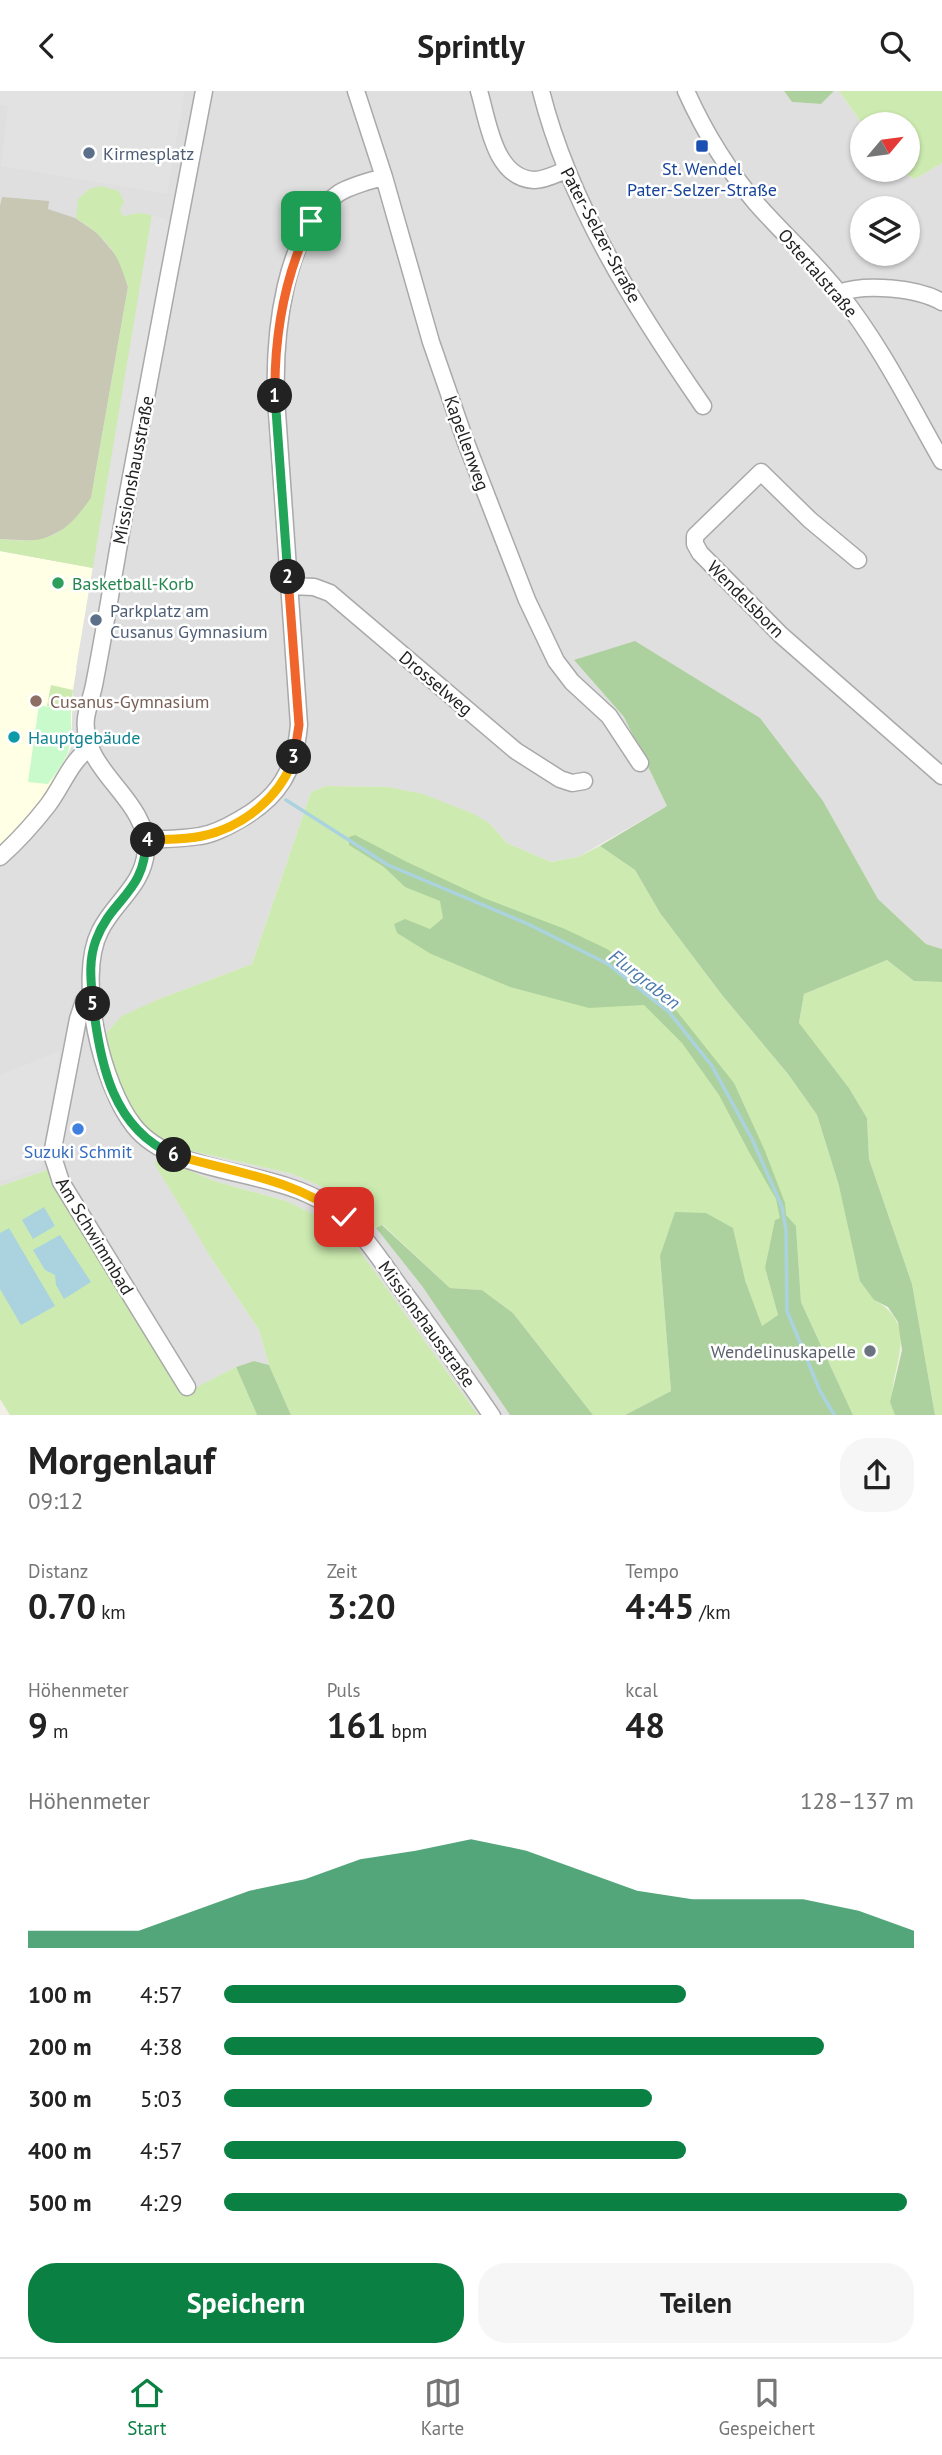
<!DOCTYPE html>
<html lang="de">
<head>
<meta charset="utf-8">
<style>
	body { margin:0; font-family:"PT Sans",sans-serif; background:#f6f6f6; color:#222; height:100vh; display:flex; flex-direction:column; font-size:26px; white-space:nowrap }
	* { box-sizing:border-box; margin:0 }
	p { font-size:23px; color:#767676 }
	.icon { flex:none; width:38px; height:38px; fill:none; stroke:currentColor; stroke-width:2; stroke-linecap:round; stroke-linejoin:round }
	.map { position:relative; height:1324px; overflow:hidden }
	.details { display:flex; flex-direction:column; background:#fff; flex:1 }
	.details>* { flex:none }
	.needle { width:46px; rotate:61deg }
	.controls { position:absolute; left:850px; top:21px; display:grid; gap:14px }
	.controls a { display:grid; place-items:center; width:70px; height:70px; border-radius:50%; background:#fff; box-shadow:0 2px 5px #0004; font-size:35px }
	.pin { position:absolute; display:grid; place-items:center; width:60px; height:60px; color:#fff; margin:-30px; border-radius:14px; box-shadow:0 4px 10px #0006 }
	.km { position:absolute; width:35px; height:35px; margin:-18px; border-radius:50%; background:#222; color:#fff; font-size:19px; line-height:35px; text-align:center }
	.round { display:grid; place-items:center; flex:none; width:74px; height:74px; border-radius:28px; background:#f6f6f6 }
	.head { display:flex; align-items:center; justify-content:space-between; height:119px; padding:0 28px }
	h1 { font-size:38px; font-weight:600; line-height:52px }
	.stats { display:grid; grid-template-columns:repeat(3,1fr); gap:10px; height:119px; padding:7px 28px }
	.stats div { display:grid; align-content:center }
	.stats b { font-size:35px; font-weight:600 }
	.stats small { font-size:19px; font-weight:400 }
	.stats p { font-size:19px }
	.chart { height:196px; padding:14px 28px }
	.chart p { display:flex; justify-content:space-between }
	.chart svg { width:100%; height:126px; margin-top:7px; fill:#0b8043; opacity:.7 }
	.cta { display:flex; gap:14px; margin-top:auto; padding:14px 28px }
	.cta a { flex:1; height:80px; border-radius:28px; background:#0b8043; color:#fff; font-size:28px; font-weight:600; line-height:80px; text-align:center }
	.cta a+a { background:#f6f6f6; color:#222 }
	ul { padding:0 28px; list-style:none; font-size:23px }
	li { display:grid; grid-template-columns:112px 84px 1fr; align-items:center; height:52px }
	li i { height:18px; border-radius:9px; background:#0b8043 }
	header { display:flex; justify-content:space-between; align-items:center; height:91px; padding:0 28px; background:#fff; font-size:32px; font-weight:600 }
	.tab-bar { display:flex; justify-content:space-around; align-items:center; height:98px; border-top:2px solid #e0e0e0; background:#fff; font-size:19px; color:#767676 }
	.tab-bar a { display:grid; justify-items:center; gap:4px }
	.tab-bar .on { color:#0b8043 }
	.map>svg:first-child { display:block }
</style>
</head>
<body>
<header><svg class="icon" aria-label="back" viewBox="0 0 24 24"><path d="M15 5l-7 7 7 7"/></svg>Sprintly<svg class="icon" aria-label="search" viewBox="0 0 24 24"><circle cx="10" cy="10" r="6"/><path d="M15 15l6 6"/></svg></header>
<div class="map">
<svg width="942" height="1325" viewBox="0 0 942 1325">
	<rect width="100%" height="100%" fill="#f2efe9"/>
	<path fill="#e0dfdf" fill-rule="evenodd" d="M 0,0 L 784,0 L 792,11 L 821,13 L 834,0 L 839,0 L 863,34 L 863,79 L 898,79 L 915,88 L 942,72 L 942,858 L 926,853 L 878,808 L 823,710 L 574,569 L 624,626 L 667,715 L 578,766 L 551,771 L 507,752 L 489,732 L 388,696 L 326,695 L 311,701 L 252,873 L 159,908 L 192,1060 L 293,1083 L 329,1099 L 353,1116 L 376,1137 L 422,1195 L 510,1324 L 478,1324 L 354,1152 L 324,1128 L 286,1110 L 214,1090 L 160,1067 L 213,1170 L 259,1239 L 269,1274 L 254,1270 L 236,1276 L 182,1304 L 47,1079 L 0,1095 L 0,760 L 4,756 L 0,755 ZM 863,117 L 908,117 L 908,163 L 863,163 Z"/>
	<path fill="#ffffe5" d="M 0,460 L 93,477 L 73,599 L 71,656 L 60,680 L 12,753 L 5,756 L 0,755 Z"/>
	<path fill="#c7c7b4" d="M 2,106 L 49,110 L 48,118 L 75,127 L 97,142 L 119,168 L 128,196 L 91,407 L 73,433 L 40,450 L 0,448 L 0,115 Z"/>
	<path fill="#cdebb0" d="M 839,0 L 942,0 L 942,72 L 915,88 L 898,79 L 908,79 L 908,33 L 863,34 Z
		M 101,95 L 119,100 L 124,111 L 120,119 L 123,125 L 139,122 L 152,124 L 93,477 L 0,460 L 0,448 C 47,454 64,445 91,407 L 128,196 C 117,160 108,148 76,127 L 78,108 L 89,98 Z
		M 51,594 L 73,599 L 71,620 L 47,615 Z
		M 326,695 L 388,696 L 423,703 L 474,723 L 489,732 L 507,752 L 551,771 L 578,766 L 600,755 L 635,779 L 660,822 L 722,904 L 788,983 L 817,1024 L 874,1209 C 928,1238 881,1284 895,1324 L 853,1324 L 801,1211 L 796,1135 L 765,1177 L 778,1224 L 762,1236 L 745,1189 L 660,1165 L 671,1300 L 625,1324 L 593,1324 L 513,1222 L 482,1199 L 450,1197 L 383,1134 L 376,1137 L 353,1116 L 329,1099 L 293,1083 L 192,1060 L 147,1043 L 109,982 L 107,941 L 122,925 L 159,908 L 252,873 L 311,701 Z
		M 887,869 L 914,890 L 942,891 L 942,1324 L 935,1324 L 912,1193 L 869,1068 L 867,1027 L 849,997 L 799,933 L 804,903 Z
		M 160,1067 L 214,1090 L 286,1110 L 324,1128 L 354,1152 L 478,1324 L 291,1324 L 269,1274 L 259,1239 L 213,1170 L 154,1072 Z
		M 47,1079 L 181,1304 L 236,1276 L 257,1324 L 10,1324 L 0,1308 L 0,1095 Z"/>
	<path fill="#add19e" d="M 784,0 L 834,0 L 821,13 L 792,11 Z
		M 635,550 L 760,627 L 823,710 L 878,808 L 926,853 L 942,858 L 942,891 L 914,890 L 887,869 L 804,903 L 799,932 L 849,997 L 867,1027 L 869,1068 L 912,1193 L 935,1324 L 895,1324 L 890,1311 L 902,1259 L 898,1231 L 888,1216 L 874,1209 L 860,1190 L 839,1095 L 817,1024 L 788,983 L 722,904 L 660,822 L 635,779 L 600,755 L 667,715 L 624,626 L 574,569 Z
		M 355,744 L 407,771 L 484,807 L 565,838 L 607,858 L 656,894 L 734,992 L 765,1060 L 785,1112 L 786,1124 L 796,1135 L 801,1211 L 853,1324 L 625,1324 L 671,1300 L 660,1165 L 675,1121 L 706,1122 L 733,1137 L 745,1189 L 762,1235 L 778,1224 L 765,1177 L 775,1129 L 780,1127 L 776,1108 L 749,1061 L 719,1004 L 682,952 L 644,914 L 589,917 L 510,896 L 431,863 L 397,842 L 394,833 L 405,828 L 430,838 L 443,827 L 440,810 L 405,796 L 384,776 L 349,754 L 349,746 Z
		M 382,1134 L 450,1197 L 482,1199 L 513,1222 L 593,1324 L 510,1324 L 422,1195 L 376,1137 Z
		M 254,1270 L 269,1274 L 291,1324 L 257,1324 L 236,1276 Z"/>
	<path fill="#c8facc" d="M 39,614 L 71,620 C 71,660 72,661 48,693 L 28,691 Z"/>
	<path fill="#e2e2e2" d="M 0,0 L 185,0 L 167,103 L 1,75 L 8,15 L 0,13 Z
		M 152,124 L 170,130 L 91,580 L 76,577 Z
		M 60,960 L 41,1077 L 0,1090 L 0,984 Z"/>
	<path fill="#aad3df" d="M 44,1116 L 55,1135 L 33,1148 L 22,1129 Z
		M 9,1137 L 55,1215 L 21,1234 L 0,1198 L 0,1142 Z
		M 60,1144 L 91,1191 L 64,1208 L 56,1194 L 55,1184 L 45,1179 L 33,1159 Z"/>
	<g fill="none" stroke-linecap="round" stroke-linejoin="round">
		<path stroke="#aad3df" stroke-width="3.5" d="M 286,709 L 388,774 L 528,833 L 608,873 L 669,921 L 712,975 L 752,1048 L 782,1116 L 786,1139 L 787,1220 L 820,1300 L 835,1325"/>
		<defs>
			<path id="minor" d="M 204,0 C 177,139 151,279 125,418 C 115,475 106,532 95,589 C 93,602 88,614 86,627 C 80,681 149,707 146,760 C 143,795 114,811 100,840 C 76,887 102,995 134,1035 C 173,1085 273,1077 328,1114 C 359,1134 379,1167 400,1196 C 432,1238 462,1281 492,1325
				M 356,0 L 384,86 L 431,251 L 465,349 L 527,509 L 556,570 L 572,591 L 609,625 L 640,672
				M 479,0 C 488,30 494,87 534,89 C 545,89 556,83 566,79
				M 541,0 C 570,115 636,218 703,315
				M 686,0 C 704,40 727,78 756,112 C 783,143 814,170 839,202 C 880,253 910,314 942,370
				M 839,202 C 865,192 918,197 942,211
				M 858,469 L 810,429 L 761,381 L 695,445 L 695,453 L 700,462 L 781,544 L 942,685
				M 289,495 L 314,496 L 330,502 L 516,660 L 560,688 L 572,692 L 584,690
				M 146,749 C 163,748 182,748 200,745 C 214,743 227,736 239,729 C 280,706 295,679 299,634 L 276,307 C 274,245 283,140 339,102 C 352,94 369,90 384,86
				M 0,766 C 18,750 34,732 48,714 C 62,696 71,669 90,657
				M 92,903 L 84,910 L 78,928 L 52,1063 L 61,1091 L 187,1296"/>
		</defs>
		<use href="#minor" stroke="#a9a9a9" stroke-width="19"/>
		<use href="#minor" stroke="#fff" stroke-width="16"/>
	</g>
	<g fill="none" stroke-linecap="round" stroke-linejoin="round">
		<defs>
			<path id="split-1" d="M 275,305 C 274,243 284,186 311,130"/>
			<path id="split-2" d="M 275,305 L 288,486"/>
			<path id="split-3" d="M 288,486 L 299,634 L 294,666"/>
			<path id="split-4" d="M 148,749 C 165,748 185,749 202,745 C 243,736 281,706 294,666"/>
			<path id="split-5" d="M 93,913 C 91,891 88,870 96,849 C 112,806 145,803 146,749 L 148,749"/>
			<path id="split-6" d="M 93,913 C 100,973 113,1038 174,1064"/>
			<path id="split-7" d="M 174,1064 C 233,1081 295,1088 344,1126"/>
		</defs>
		<use href="#split-1" stroke="#fff" stroke-width="14"/>
		<use href="#split-2" stroke="#fff" stroke-width="14"/>
		<use href="#split-3" stroke="#fff" stroke-width="14"/>
		<use href="#split-4" stroke="#fff" stroke-width="14"/>
		<use href="#split-5" stroke="#fff" stroke-width="14"/>
		<use href="#split-6" stroke="#fff" stroke-width="14"/>
		<use href="#split-7" stroke="#fff" stroke-width="14"/>
		<use href="#split-1" stroke="#f0652b" stroke-width="9"/>
		<use href="#split-2" stroke="#22a559" stroke-width="9"/>
		<use href="#split-3" stroke="#f0652b" stroke-width="9"/>
		<use href="#split-4" stroke="#f5b400" stroke-width="9"/>
		<use href="#split-5" stroke="#22a559" stroke-width="9"/>
		<use href="#split-6" stroke="#22a559" stroke-width="9"/>
		<use href="#split-7" stroke="#f5b400" stroke-width="9"/>
	</g>
	<rect fill="#1a4fb4" stroke="#fff" stroke-width="2.5" x="695" y="48" width="14" height="14" rx="3.5"/>
	<g fill="#5c6f8a" stroke="#fff" stroke-width="2.5">
		<circle cx="89" cy="62" r="7"/>
		<circle cx="96" cy="529" r="7"/>
	</g>
	<circle fill="#2e9e5b" stroke="#fff" stroke-width="2.5" cx="58" cy="492" r="7"/>
	<circle fill="#8d6e63" stroke="#fff" stroke-width="2.5" cx="36" cy="610" r="7"/>
	<circle fill="#0f9aa8" stroke="#fff" stroke-width="2.5" cx="14" cy="646" r="7"/>
	<circle fill="#3f7fe0" stroke="#fff" stroke-width="2.5" cx="78" cy="1038" r="7"/>
	<circle fill="#6b7280" stroke="#fff" stroke-width="2.5" cx="870" cy="1260" r="7"/>
	<g text-anchor="middle" dominant-baseline="central" stroke-width="5" stroke-linejoin="round" paint-order="stroke">
		<g font-size="18" fill="#4e5e75" stroke="#fff" text-anchor="start">
			<text x="103" y="62">Kirmesplatz</text>
			<text x="110" y="519">Parkplatz am<tspan x="110" dy="21">Cusanus Gymnasium</tspan></text>
		</g>
		<g font-size="18" fill="#164399" stroke="#fff">
			<text x="702" y="77">St. Wendel<tspan x="702" dy="21">Pater-Selzer-Straße</tspan></text>
		</g>
		<g font-size="18" fill="#222" stroke="#fff">
			<text transform="translate(601 144) rotate(62)">Pater-Selzer-Straße</text>
			<text transform="translate(818 182) rotate(49)">Ostertalstraße</text>
			<text transform="translate(467 352) rotate(70)">Kapellenweg</text>
			<text transform="translate(133 379) rotate(-79)">Missionshausstraße</text>
			<text transform="translate(746 508) rotate(45)">Wendelsborn</text>
			<text transform="translate(436 592) rotate(40)">Drosselweg</text>
			<text transform="translate(95 1145) rotate(59)">Am Schwimmbad</text>
			<text transform="translate(427 1233) rotate(54)">Missionshausstraße</text>
		</g>
		<g font-size="18" fill="#27864d" stroke="#fff" text-anchor="start">
			<text x="72" y="492">Basketball-Korb</text>
		</g>
		<g font-size="18" fill="#785e54" stroke="#fff" text-anchor="start">
			<text x="50" y="610">Cusanus-Gymnasium</text>
		</g>
		<g font-size="18" fill="#0d838f" stroke="#fff" text-anchor="start">
			<text x="28" y="646">Hauptgebäude</text>
		</g>
		<g font-size="18" fill="#366cbe" stroke="#fff">
			<text x="78" y="1060">Suzuki Schmit</text>
		</g>
		<g font-size="18" fill="#5b616d" stroke="#fff" text-anchor="end">
			<text x="856" y="1260">Wendelinuskapelle</text>
		</g>
		<g font-size="19" font-style="italic" fill="#4a7aab" stroke="#fff">
			<text transform="translate(645 888) rotate(38)">Flurgraben</text>
		</g>
	</g>
</svg>
<div class="controls">
<a><svg class="needle" viewBox="-14 -14 28 28"><path d="M0-13l5 13h-10z" fill="#e53935"/><path d="M0 13l5-13h-10z" fill="#767676"/></svg></a>
<a><svg class="icon" aria-label="layers" viewBox="0 0 24 24"><path d="M12 4l9 5-9 5-9-5zM3 14l9 5 9-5"/></svg></a>
</div>
<div class="pin" style="left:311px;top:130px;background:#1e9e55"><svg class="icon" aria-label="arrive" viewBox="0 0 24 24"><path d="M6 21V4h12l-3 4 3 4H6"/></svg></div>
<div class="pin" style="left:344px;top:1126px;background:#d93025"><svg class="icon" aria-label="check" viewBox="0 0 24 24"><path d="M5 12l5 5 9-10"/></svg></div>
<b class="km" style="left:275px;top:305px">1</b>
<b class="km" style="left:288px;top:486px">2</b>
<b class="km" style="left:294px;top:666px">3</b>
<b class="km" style="left:148px;top:749px">4</b>
<b class="km" style="left:93px;top:913px">5</b>
<b class="km" style="left:174px;top:1064px">6</b>
</div>
<section class="details">
<div class="head"><div><h1>Morgenlauf</h1><p>09:12</p></div><a class="round"><svg class="icon" aria-label="share" viewBox="0 0 24 24"><path d="M12 15V3M7 8l5-5 5 5M5 13v7h14v-7"/></svg></a></div>
<div class="stats">
<div><p>Distanz</p><b>0.70<small> km</small></b></div>
<div><p>Zeit</p><b>3:20</b></div>
<div><p>Tempo</p><b>4:45<small> /km</small></b></div>
</div>
<div class="stats">
<div><p>Höhenmeter</p><b>9<small> m</small></b></div>
<div><p>Puls</p><b>161<small> bpm</small></b></div>
<div><p>kcal</p><b>48</b></div>
</div>
<div class="chart"><p><span>Höhenmeter</span>128–137 m</p>
<svg viewBox="0 0 160 44" preserveAspectRatio="none"><path d="M0 44V38L10 38L20 38L30 31L40 24L50 20L60 13L70 10L80 6L90 10L100 17L110 24L120 27L130 27L140 27L150 31L160 38V44z"/></svg>
</div>
<ul>
<li><b>100 m</b>4:57<i style="width:67%"></i></li>
<li><b>200 m</b>4:38<i style="width:87%"></i></li>
<li><b>300 m</b>5:03<i style="width:62%"></i></li>
<li><b>400 m</b>4:57<i style="width:67%"></i></li>
<li><b>500 m</b>4:29<i style="width:99%"></i></li>
</ul>
<div class="cta"><a>Speichern</a><a>Teilen</a></div>
</section>
<nav class="tab-bar">
<a class="on"><svg class="icon" aria-label="home" viewBox="0 0 24 24"><path d="M3 11l9-7 9 7M6 9v11h12V9"/></svg>Start</a>
<a><svg class="icon" aria-label="map" viewBox="0 0 24 24"><path d="M3 6l6-2 6 2 6-2v14l-6 2-6-2-6 2zM9 4v14M15 6v14"/></svg>Karte</a>
<a><svg class="icon" aria-label="saved" viewBox="0 0 24 24"><path d="M7 4h10v16l-5-4-5 4z"/></svg>Gespeichert</a>
</nav>
</body>
</html>
